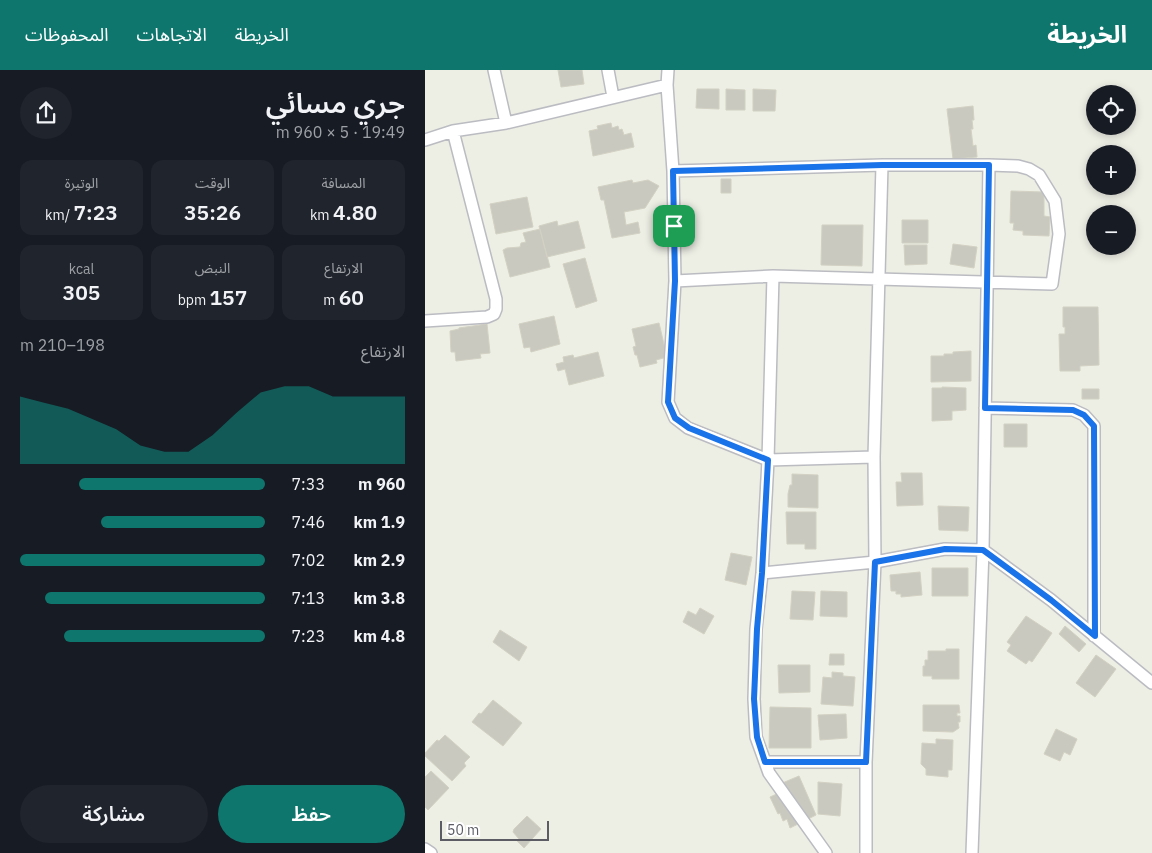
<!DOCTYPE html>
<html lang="ar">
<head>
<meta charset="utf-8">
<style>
	body { margin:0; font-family:"IBM Plex Sans","Noto Sans Arabic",sans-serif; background:#20242c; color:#f1f3f6; direction:rtl; height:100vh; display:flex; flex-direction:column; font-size:19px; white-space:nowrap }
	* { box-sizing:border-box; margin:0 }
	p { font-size:16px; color:#9ea1a6 }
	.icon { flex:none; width:28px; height:28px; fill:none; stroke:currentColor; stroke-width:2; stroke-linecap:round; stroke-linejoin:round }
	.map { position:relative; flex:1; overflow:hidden; direction:ltr }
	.drawer { display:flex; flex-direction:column; background:#171b24; width:425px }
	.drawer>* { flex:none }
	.controls { position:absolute; left:661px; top:15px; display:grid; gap:10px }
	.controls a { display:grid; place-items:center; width:50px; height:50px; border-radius:50%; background:#171b24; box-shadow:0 2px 8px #0003; font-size:25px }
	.scale { position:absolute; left:15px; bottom:12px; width:109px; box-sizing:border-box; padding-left:5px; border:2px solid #5c5d64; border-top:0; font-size:14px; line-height:18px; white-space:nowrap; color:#5c5d64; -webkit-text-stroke:4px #fff; paint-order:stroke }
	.pin { position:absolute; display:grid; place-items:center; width:42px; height:42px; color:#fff; margin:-21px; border-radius:10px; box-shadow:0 2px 8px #0006 }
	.round { display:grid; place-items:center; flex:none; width:52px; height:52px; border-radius:26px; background:#20242c }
	.headline { display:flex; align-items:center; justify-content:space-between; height:85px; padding:0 20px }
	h1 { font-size:28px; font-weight:600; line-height:38px }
	.metrics { display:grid; grid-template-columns:repeat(3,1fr); gap:8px; height:85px; padding:5px 20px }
	.metrics div { display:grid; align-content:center; border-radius:12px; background:#20242c; text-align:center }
	.metrics b { font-size:21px; font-weight:600 }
	.metrics small { font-size:14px; font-weight:400 }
	.metrics p { font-size:14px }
	.chart { height:140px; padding:10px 20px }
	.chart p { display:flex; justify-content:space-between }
	.chart svg { width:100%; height:90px; margin-top:5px; fill:#0f766e; opacity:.7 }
	.action { display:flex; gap:10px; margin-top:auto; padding:10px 20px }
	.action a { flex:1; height:58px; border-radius:30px; background:#0f766e; color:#fff; font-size:20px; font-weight:600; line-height:58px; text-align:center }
	.action a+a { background:#20242c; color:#f1f3f6 }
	ul { padding:0 20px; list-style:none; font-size:16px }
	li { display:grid; grid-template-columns:80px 60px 1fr; align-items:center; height:38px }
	li i { height:12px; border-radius:6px; background:#0f766e }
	header { display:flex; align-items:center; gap:30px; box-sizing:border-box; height:70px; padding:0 25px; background:#0f766e; color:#fff }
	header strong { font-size:24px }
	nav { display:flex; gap:28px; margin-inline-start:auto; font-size:18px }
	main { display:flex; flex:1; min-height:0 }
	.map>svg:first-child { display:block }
</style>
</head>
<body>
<header>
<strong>الخريطة</strong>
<nav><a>الخريطة</a><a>الاتجاهات</a><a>المحفوظات</a></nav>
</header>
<main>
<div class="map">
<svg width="727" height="783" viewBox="0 0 727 783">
	<rect width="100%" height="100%" fill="#edeee4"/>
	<path fill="#c9c9c0" stroke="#d2d1c3" d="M 133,0 L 157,0 L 159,14 L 136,17 Z
		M 272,19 L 294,19 L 294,39 L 271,38 Z
		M 301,19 L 320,20 L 320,40 L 301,40 Z
		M 328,19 L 351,20 L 350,41 L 328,41 Z
		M 548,36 L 549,50 L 547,50 L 548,59 L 546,59 L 548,76 L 551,75 L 552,87 L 528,89 L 522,39 Z
		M 186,53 L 187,58 L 193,56 L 194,60 L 197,59 L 199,65 L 206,63 L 209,77 L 168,86 L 164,61 L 173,59 L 172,56 Z
		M 296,109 L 306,109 L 306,123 L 296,123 Z
		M 207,110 L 208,113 L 223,110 L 234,116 L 220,138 L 199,142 L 201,155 L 213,152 L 215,163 L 187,168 L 179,130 L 176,130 L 173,117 Z
		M 586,121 L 619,122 L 619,146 L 625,147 L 624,166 L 598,165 L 598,161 L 588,160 L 589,153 L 585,153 Z
		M 102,127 L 108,157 L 71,164 L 65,134 Z
		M 477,150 L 503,150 L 503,173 L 477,173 Z
		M 132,151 L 133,156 L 153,151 L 160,178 L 122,187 L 114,156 Z
		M 397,155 L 438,155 L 437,196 L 396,195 Z
		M 115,159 L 125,197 L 85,207 L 78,180 L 82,178 L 95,177 L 96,173 L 101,172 L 98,163 Z
		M 528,174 L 552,177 L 549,198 L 525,194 Z
		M 479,175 L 502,175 L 502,194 L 480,195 Z
		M 160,188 L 172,231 L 151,238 L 138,194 Z
		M 638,237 L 673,237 L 674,295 L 655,296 L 655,301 L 635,301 L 634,264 L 640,264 L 640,257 L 638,257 Z
		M 129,246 L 135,274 L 106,282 L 105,277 L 99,278 L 94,254 Z
		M 234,253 L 242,287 L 231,290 L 232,293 L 215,297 L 212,285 L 210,285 L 208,277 L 211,276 L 207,259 Z
		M 62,254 L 65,283 L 55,284 L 56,288 L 31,291 L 30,282 L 26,282 L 25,261 L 34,259 L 34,258 Z
		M 546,281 L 546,311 L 506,312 L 506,286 L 519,286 L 519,284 L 528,284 L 528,282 Z
		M 173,282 L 179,306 L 144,315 L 140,299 L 133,301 L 131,294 L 139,292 L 138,287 L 148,285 L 149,288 Z
		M 517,317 L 541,318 L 541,340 L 527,341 L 527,350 L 507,351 L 507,318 L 517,318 Z
		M 657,319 L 674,319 L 674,329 L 657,329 Z
		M 579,354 L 602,354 L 602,377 L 579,377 Z
		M 476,403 L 497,403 L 498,435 L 472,436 L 471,412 L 477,412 Z
		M 367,404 L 393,405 L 393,438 L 363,437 L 363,424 L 365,415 L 367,415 Z
		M 513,436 L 544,437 L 543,461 L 514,460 Z
		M 361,442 L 391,442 L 391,479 L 380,479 L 380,474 L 362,474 Z
		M 306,483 L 327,487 L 321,515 L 300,510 Z
		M 507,498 L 543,498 L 543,526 L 507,526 Z
		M 495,502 L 497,525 L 476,527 L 476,524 L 471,524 L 471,521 L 466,521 L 465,505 Z
		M 367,521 L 390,522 L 388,550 L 365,549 Z
		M 396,521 L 422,522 L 422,547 L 395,546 Z
		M 275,538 L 289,546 L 279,564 L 258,552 L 263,541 L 271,545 Z
		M 601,546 L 627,563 L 607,592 L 604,590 L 601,594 L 582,581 L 586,575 L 582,572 Z
		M 640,556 L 661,574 L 654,582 L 634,564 Z
		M 75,560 L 102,577 L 94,591 L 68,572 Z
		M 521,579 L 534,579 L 534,609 L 507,609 L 507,606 L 498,606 L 498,596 L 500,596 L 500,590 L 503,590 L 503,581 L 521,581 Z
		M 405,584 L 419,584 L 419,595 L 404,595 Z
		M 671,585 L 691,599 L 670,627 L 651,613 Z
		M 353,595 L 385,595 L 385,622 L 354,623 Z
		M 407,602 L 418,603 L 418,606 L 430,607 L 428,636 L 396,634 L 398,607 L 407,608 Z
		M 68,630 L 97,653 L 78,676 L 47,652 L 54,643 L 56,644 Z
		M 498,635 L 534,635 L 535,643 L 532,643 L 532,646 L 535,646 L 535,652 L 533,652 L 534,658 L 528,662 L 498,661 Z
		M 345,637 L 386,638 L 386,678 L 344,678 Z
		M 421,644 L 422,668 L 395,670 L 393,645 Z
		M 631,659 L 652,669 L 645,685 L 639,682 L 635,691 L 619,684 Z
		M 20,665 L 45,687 L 39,693 L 41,696 L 27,711 L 0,686 L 0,683 L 12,670 L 14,671 Z
		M 511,669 L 528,670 L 527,700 L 523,700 L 523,707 L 501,705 L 501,699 L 496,694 L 497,673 L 511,674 Z
		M 6,701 L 24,718 L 3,740 L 0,737 L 0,707 Z
		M 374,706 L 391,745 L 365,758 L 362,749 L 358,751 L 355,743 L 353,744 L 345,727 L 354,723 L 355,714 Z
		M 393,712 L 417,714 L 415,746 L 393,744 Z
		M 102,746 L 116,759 L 99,778 L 92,771 L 94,769 L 88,762 L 89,759 Z"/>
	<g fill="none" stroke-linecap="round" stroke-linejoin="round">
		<defs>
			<path id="minor" d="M 69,0 L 81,53
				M 183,0 L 188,27
				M 243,0 L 242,15 L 248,101 L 250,211 L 243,332 L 250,348 L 263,358 L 343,390 L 449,387
				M 0,70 L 28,61 L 81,53 L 242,15
				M 248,101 L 457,95 L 564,95 L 558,480 L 547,783
				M 348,206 L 343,390 L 337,503 L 331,559 L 329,629 L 331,667 L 344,703 L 401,783
				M 250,211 L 348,206 L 627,214 L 634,164 L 630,131 L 614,105 L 604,99 L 593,96 L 564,95
				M 0,251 L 62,247 L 69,244 L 71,239 L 71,229 L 28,61
				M 560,338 L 648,340 L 659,345 L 669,356 L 669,566
				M 337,503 L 450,492 L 520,479 L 558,480 L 626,530 L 727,613
				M 340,692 L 441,692
				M 0,779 L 6,783
				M 441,783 L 441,692 L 450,492 L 449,387 L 457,95"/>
		</defs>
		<use href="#minor" stroke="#bbbcc2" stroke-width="14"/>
		<use href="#minor" stroke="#fff" stroke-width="11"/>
	</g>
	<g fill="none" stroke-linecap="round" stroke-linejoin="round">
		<defs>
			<path id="route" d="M 457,95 L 564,95 L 560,338 L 648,340 L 659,345 L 669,356 L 670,566 L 626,530 L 558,480 L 520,479 L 450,492 L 441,692 L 340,692 L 332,667 L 329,629 L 332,559 L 337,503 L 343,390 L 264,358 L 250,348 L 243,332 L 250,211 L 248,101 Z"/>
		</defs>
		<use href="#route" stroke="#fff" stroke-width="10"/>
		<use href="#route" stroke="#1a73e8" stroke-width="6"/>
	</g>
</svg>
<div class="controls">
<a><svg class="icon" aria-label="locate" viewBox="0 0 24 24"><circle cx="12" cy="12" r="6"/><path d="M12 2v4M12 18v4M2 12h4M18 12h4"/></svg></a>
<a>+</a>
<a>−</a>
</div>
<div class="scale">50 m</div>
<div class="pin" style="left:249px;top:156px;background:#1e9e55"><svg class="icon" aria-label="arrive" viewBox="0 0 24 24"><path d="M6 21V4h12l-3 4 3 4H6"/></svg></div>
</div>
<section class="drawer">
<div class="headline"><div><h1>جري مسائي</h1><p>19:49 · 5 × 960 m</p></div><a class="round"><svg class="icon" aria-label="share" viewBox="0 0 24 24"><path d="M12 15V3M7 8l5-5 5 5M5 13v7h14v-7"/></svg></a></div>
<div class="metrics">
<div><p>المسافة</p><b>4.80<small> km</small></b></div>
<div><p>الوقت</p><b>35:26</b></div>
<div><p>الوتيرة</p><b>7:23<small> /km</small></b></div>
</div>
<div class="metrics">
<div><p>الارتفاع</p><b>60<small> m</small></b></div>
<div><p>النبض</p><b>157<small> bpm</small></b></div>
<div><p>kcal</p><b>305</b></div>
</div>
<div class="chart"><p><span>الارتفاع</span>198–210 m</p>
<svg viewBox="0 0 160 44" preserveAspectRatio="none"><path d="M0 44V11L10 14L20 17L30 22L40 27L50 35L60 38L70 38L80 30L90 19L100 9L110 6L120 6L130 11L140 11L150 11L160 11V44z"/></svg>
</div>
<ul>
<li><b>960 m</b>7:33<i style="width:76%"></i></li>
<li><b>1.9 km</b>7:46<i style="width:67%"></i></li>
<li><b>2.9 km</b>7:02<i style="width:100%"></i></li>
<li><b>3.8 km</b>7:13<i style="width:90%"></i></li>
<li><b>4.8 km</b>7:23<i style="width:82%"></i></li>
</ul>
<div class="action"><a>حفظ</a><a>مشاركة</a></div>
</section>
</main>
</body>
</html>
